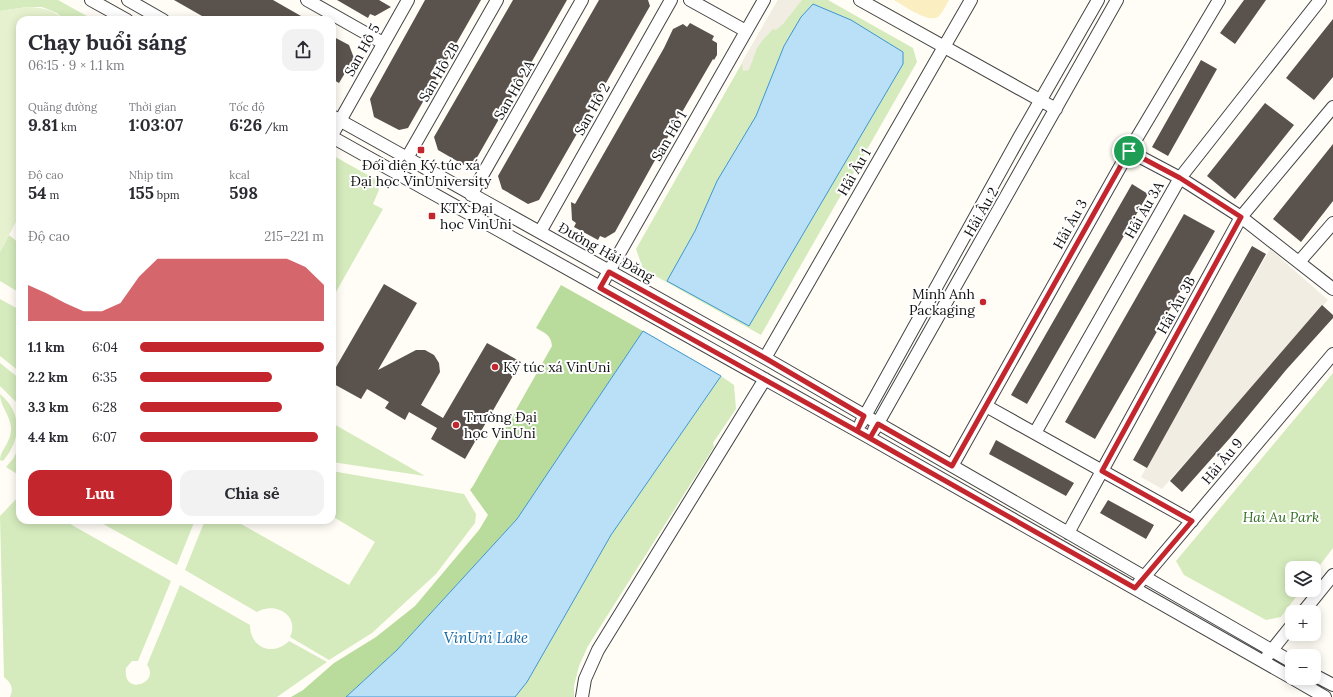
<!DOCTYPE html>
<html lang="vi">
<head>
<meta charset="utf-8">
<style>
	body { margin:0; font-family:Lora,serif; background:#f2f2f3; color:#2b2b33; height:100vh; display:flex; flex-direction:column; font-size:15px; white-space:nowrap }
	* { box-sizing:border-box; margin:0 }
	p { font-size:13px; color:#7c7c81 }
	.icon { flex:none; width:22px; height:22px; fill:none; stroke:currentColor; stroke-width:2; stroke-linecap:round; stroke-linejoin:round }
	.map { position:relative; flex:1; overflow:hidden }
	.drawer { position:absolute; left:16px; top:16px; width:320px; height:508px; display:flex; flex-direction:column; background:#fff; border-radius:12px; box-shadow:0 2px 10px #0003 }
	.drawer>* { flex:none }
	.buttons { position:absolute; left:1285px; top:561px; display:grid; gap:8px }
	.buttons a { display:grid; place-items:center; width:36px; height:36px; border-radius:8px; background:#fff; box-shadow:0 2px 10px #0003; font-size:20px }
	.pin { position:absolute; display:grid; place-items:center; width:34px; height:34px; color:#fff; margin:-17px; border:2px solid #fff; border-radius:50%; box-shadow:0 1px 4px #0007 }
	.round { display:grid; place-items:center; flex:none; width:42px; height:42px; border-radius:12px; background:#f2f2f3 }
	.overview { display:flex; align-items:center; justify-content:space-between; height:68px; padding:0 12px }
	h1 { font-size:22px; font-weight:700; line-height:30px }
	.figures { display:grid; grid-template-columns:repeat(3,1fr); gap:6px; height:68px; padding:4px 12px }
	.figures div { display:grid; align-content:center }
	.figures b { font-size:17px; font-weight:700 }
	.figures small { font-size:11px; font-weight:400 }
	.figures p { font-size:11px }
	.chart { height:112px; padding:8px 12px }
	.chart p { display:flex; justify-content:space-between }
	.chart svg { width:100%; height:72px; margin-top:4px; fill:#c4262e; opacity:.7 }
	.action { display:flex; gap:8px; margin-top:auto; padding:8px 12px }
	.action a { flex:1; height:46px; border-radius:12px; background:#c4262e; color:#fff; font-size:16px; font-weight:700; line-height:46px; text-align:center }
	.action a+a { background:#f2f2f3; color:#2b2b33 }
	ul { padding:0 12px; list-style:none; font-size:13px }
	li { display:grid; grid-template-columns:64px 48px 1fr; align-items:center; height:30px }
	li i { height:10px; border-radius:5px; background:#c4262e }
	.map>svg:first-child { display:block }
</style>
</head>
<body>
<div class="map">
<svg width="1333" height="697" viewBox="0 0 1333 697">
	<rect width="100%" height="100%" fill="#fffdf5"/>
	<path fill="#d5ebbd" d="M 0,0 L 58,0 L 94,20 L 65,20 L 57,13 L 42,7 L 27,7 L 0,11 Z
		M 778,0 L 828,0 L 913,48 L 917,62 L 761,335 L 643,269 L 636,249 Z
		M 332,155 L 375,179 L 379,190 L 373,204 L 383,209 L 332,299 Z
		M 9,235 L 20,244 L 20,293 L 0,281 L 0,252 Z
		M 0,299 L 20,310 L 20,372 L 0,356 Z
		M 0,363 L 20,379 L 20,414 L 16,402 L 0,386 Z
		M 1333,373 L 1333,548 L 1314,573 L 1314,568 L 1292,568 L 1292,590 L 1301,590 L 1281,617 L 1266,620 L 1184,575 L 1176,561 Z
		M 721,376 L 734,385 L 736,409 L 713,443 L 714,447 L 588,646 L 579,666 L 574,686 L 574,697 L 515,697 L 527,682 L 611,535 Z
		M 0,394 C 23,413 21,440 3,461 L 0,460 C 0,450 12,442 11,427 C 10,415 0,406 0,394 Z
		M 332,423 L 425,476 L 332,462 Z
		M 20,445 L 20,470 L 17,474 L 6,467 L 13,459 Z
		M 332,471 L 464,494 L 476,514 L 475,523 L 436,574 L 372,633 L 329,660 L 290,637 C 300,616 276,601 257,612 L 185,570 L 205,520 L 234,520 L 349,585 L 375,542 L 332,516 Z
		M 19,496 L 20,520 L 63,520 L 171,581 L 138,661 L 132,661 L 126,668 C 122,697 161,683 147,665 L 180,585 L 250,625 C 250,648 273,657 289,641 L 327,662 L 277,697 L 10,697 C 14,688 11,683 4,677 L 0,516 Z
		M 96,520 L 195,520 L 177,565 Z"/>
	<path fill="#b9dc9c" d="M 561,285 L 643,331 L 517,519 L 397,650 L 346,697 L 291,697 L 303,690 L 334,663 L 376,637 L 415,606 L 479,530 L 488,515 L 470,490 L 473,486 L 552,346 C 551,335 545,333 536,328 Z"/>
	<path fill="#fbeec1" d="M 894,0 L 949,0 C 946,5 943,12 939,16 C 930,25 903,5 894,0 Z"/>
	<path fill="#e6f2cf" d="M 27,7 C 42,7 53,10 65,20 L 20,20 L 20,214 L 0,252 L 0,11 Z"/>
	<path fill="#f1ede2" d="M 778,0 L 802,0 L 783,24 L 776,30 L 773,29 L 762,41 L 757,48 L 749,70 L 743,71 L 742,62 Z
		M 1270,249 L 1328,300 L 1162,489 L 1141,477 Z"/>
	<path fill="#b9e0f7" stroke="#3f96cf" d="M 813,4 L 851,20 L 903,52 L 903,64 L 749,326 L 667,281 L 695,231 L 717,181 L 756,116 L 784,46 L 801,17 Z
		M 643,331 L 721,376 L 611,535 L 527,682 L 515,697 L 346,697 L 397,650 L 517,519 Z"/>
	<path fill="#5a524d" d="M 174,0 L 273,0 L 308,20 L 209,20 Z
		M 337,0 L 379,0 L 391,7 L 375,16 L 370,14 L 368,18 Z
		M 425,0 L 481,0 L 408,128 L 399,130 L 374,117 L 370,99 Z
		M 513,0 L 567,0 L 475,161 L 464,165 L 438,150 L 434,137 Z
		M 599,0 L 648,0 L 650,6 L 539,200 L 528,204 L 502,189 L 498,176 Z
		M 1244,0 L 1266,0 L 1235,44 L 1220,33 Z
		M 1333,19 L 1333,77 L 1314,100 L 1286,78 Z
		M 690,23 L 714,36 L 712,40 L 717,43 L 717,55 L 714,60 L 713,59 L 674,126 L 615,232 L 605,238 L 600,236 L 598,240 L 574,227 L 576,223 L 572,220 L 571,202 L 575,204 L 664,48 L 673,29 L 683,24 L 687,27 Z
		M 332,36 L 349,45 L 354,58 L 339,83 L 332,79 Z
		M 1201,60 L 1217,69 L 1168,156 L 1152,147 Z
		M 1265,103 L 1294,125 L 1235,199 L 1207,176 Z
		M 1333,144 L 1333,201 L 1301,242 L 1273,219 Z
		M 1132,184 L 1148,194 L 1027,404 L 1011,395 Z
		M 1184,214 L 1215,231 L 1095,439 L 1065,422 Z
		M 1252,246 L 1266,254 L 1147,468 L 1133,460 Z
		M 384,284 L 417,303 L 378,370 L 416,350 L 425,350 L 434,355 L 439,363 L 440,372 L 421,405 L 443,418 L 487,343 L 521,362 L 465,459 L 431,439 L 437,428 L 409,412 L 405,420 L 385,408 L 389,402 L 367,389 L 361,399 L 332,383 L 332,374 Z
		M 1322,305 L 1333,315 L 1333,318 L 1286,370 L 1230,438 L 1182,492 L 1170,481 Z
		M 996,440 L 1074,483 L 1066,496 L 989,454 Z
		M 1108,500 L 1154,525 L 1146,539 L 1100,513 Z"/>
	<g fill="none" stroke-linecap="round" stroke-linejoin="round">
		<defs>
			<path id="minor" d="M 91,0 L 127,20
				M 128,0 L 163,20
				M 307,0 L 383,43
				M 690,0 L 746,31
				M 860,0 L 1056,109
				M 332,116 L 765,358 L 1292,662
				M 332,135 L 408,0
				M 332,137 L 870,438 L 1292,678
				M 1129,151 L 1180,178 L 1241,217 L 1333,289
				M 407,158 L 497,0
				M 471,195 L 582,0
				M 540,232 L 671,0
				M 1299,262 L 1333,223
				M 600,287 L 764,0
				M 765,358 L 971,0
				M 986,406 L 1192,521
				M 861,423 L 1020,136 L 1098,0
				M 874,430 L 1117,0
				M 1035,433 L 1180,178 L 1320,0
				M 952,466 L 1129,151 L 1219,0
				M 1068,533 L 1241,217 L 1333,107
				M 1139,583 L 1333,354
				M 1303,612 L 1333,575
				M 1268,655 L 1292,625
				M 1314,675 L 1333,685
				M 1292,678 L 1325,697
				M 582,697 L 585,679 L 598,650 L 765,379"/>
		</defs>
		<use href="#minor" stroke="#444" stroke-width="14"/>
		<use href="#minor" stroke="#fff" stroke-width="12"/>
	</g>
	<g fill="none" stroke-linecap="round" stroke-linejoin="round">
		<defs>
			<path id="route" d="M 1129,151 L 952,466 L 878,424 L 870,438 L 857,431 L 600,288 L 609,272 L 765,358 L 864,416 L 857,431 L 1135,588 L 1192,521 L 1102,471 L 1241,217 L 1180,178 L 1129,151"/>
		</defs>
		<use href="#route" stroke="#fff" stroke-width="8"/>
		<use href="#route" stroke="#c4262e" stroke-width="5"/>
	</g>
	<g fill="#c4262e" stroke="#fff" stroke-width="1.5">
		<rect x="417" y="146" width="8" height="8" rx="2"/>
		<rect x="428" y="212" width="8" height="8" rx="2"/>
		<circle cx="983" cy="302" r="4"/>
		<circle cx="495" cy="367" r="4"/>
		<circle cx="456" cy="425" r="4"/>
	</g>
	<g text-anchor="middle" dominant-baseline="central" stroke-width="4" stroke-linejoin="round" paint-order="stroke">
		<g font-size="14" fill="#111" stroke="#fff">
			<text transform="translate(362 50) rotate(-61)">San Hô 5</text>
			<text transform="translate(439 72) rotate(-60)">San Hô 2B</text>
			<text transform="translate(514 90) rotate(-60)">San Hô 2A</text>
			<text transform="translate(592 109) rotate(-61)">San Hô 2</text>
			<text transform="translate(669 136) rotate(-60)">San Hô 1</text>
			<text transform="translate(854 172) rotate(-60)">Hải Âu 1</text>
			<text transform="translate(1144 210) rotate(-60)">Hải Âu 3A</text>
			<text transform="translate(981 212) rotate(-60)">Hải Âu 2</text>
			<text transform="translate(1070 224) rotate(-61)">Hải Âu 3</text>
			<text transform="translate(606 252) rotate(29)">Đường Hải Đăng</text>
			<text transform="translate(1176 305) rotate(-61)">Hải Âu 3B</text>
			<text transform="translate(1222 461) rotate(-50)">Hải Âu 9</text>
		</g>
		<g font-size="14" fill="#111" stroke="#fff" text-anchor="start">
			<text x="421" y="165" text-anchor="middle">Đối diện Ký túc xá<tspan x="421" dy="16">Đại học VinUniversity</tspan></text>
			<text x="440" y="208">KTX Đại<tspan x="440" dy="16">học VinUni</tspan></text>
			<text x="975" y="294" text-anchor="end">Minh Anh<tspan x="975" dy="16">Packaging</tspan></text>
			<text x="503" y="367">Ký túc xá VinUni</text>
			<text x="464" y="417">Trường Đại<tspan x="464" dy="16">học VinUni</tspan></text>
		</g>
		<g font-size="14" font-style="italic" fill="#2f6b1f" stroke="#fff">
			<text x="1281" y="517">Hai Au Park</text>
		</g>
		<g font-size="15" font-style="italic" fill="#1768a6" stroke="#fff">
			<text x="486" y="637">VinUni Lake</text>
		</g>
	</g>
</svg>
<div class="buttons">
<a><svg class="icon" aria-label="layers" viewBox="0 0 24 24"><path d="M12 4l9 5-9 5-9-5zM3 14l9 5 9-5"/></svg></a>
<a>+</a>
<a>−</a>
</div>
<div class="pin" style="left:1129px;top:151px;background:#1e9e55"><svg class="icon" aria-label="arrive" viewBox="0 0 24 24"><path d="M6 21V4h12l-3 4 3 4H6"/></svg></div>
<section class="drawer">
<div class="overview"><div><h1>Chạy buổi sáng</h1><p>06:15 · 9 × 1.1 km</p></div><a class="round"><svg class="icon" aria-label="share" viewBox="0 0 24 24"><path d="M12 15V3M7 8l5-5 5 5M5 13v7h14v-7"/></svg></a></div>
<div class="figures">
<div><p>Quãng đường</p><b>9.81<small> km</small></b></div>
<div><p>Thời gian</p><b>1:03:07</b></div>
<div><p>Tốc độ</p><b>6:26<small> /km</small></b></div>
</div>
<div class="figures">
<div><p>Độ cao</p><b>54<small> m</small></b></div>
<div><p>Nhịp tim</p><b>155<small> bpm</small></b></div>
<div><p>kcal</p><b>598</b></div>
</div>
<div class="chart"><p><span>Độ cao</span>215–221 m</p>
<svg viewBox="0 0 160 44" preserveAspectRatio="none"><path d="M0 44V22L10 27L20 33L30 38L40 38L50 33L60 17L70 6L80 6L90 6L100 6L110 6L120 6L130 6L140 6L150 11L160 22V44z"/></svg>
</div>
<ul>
<li><b>1.1 km</b>6:04<i style="width:100%"></i></li>
<li><b>2.2 km</b>6:35<i style="width:72%"></i></li>
<li><b>3.3 km</b>6:28<i style="width:77%"></i></li>
<li><b>4.4 km</b>6:07<i style="width:97%"></i></li>
</ul>
<div class="action"><a>Lưu</a><a>Chia sẻ</a></div>
</section>
</div>
</body>
</html>
